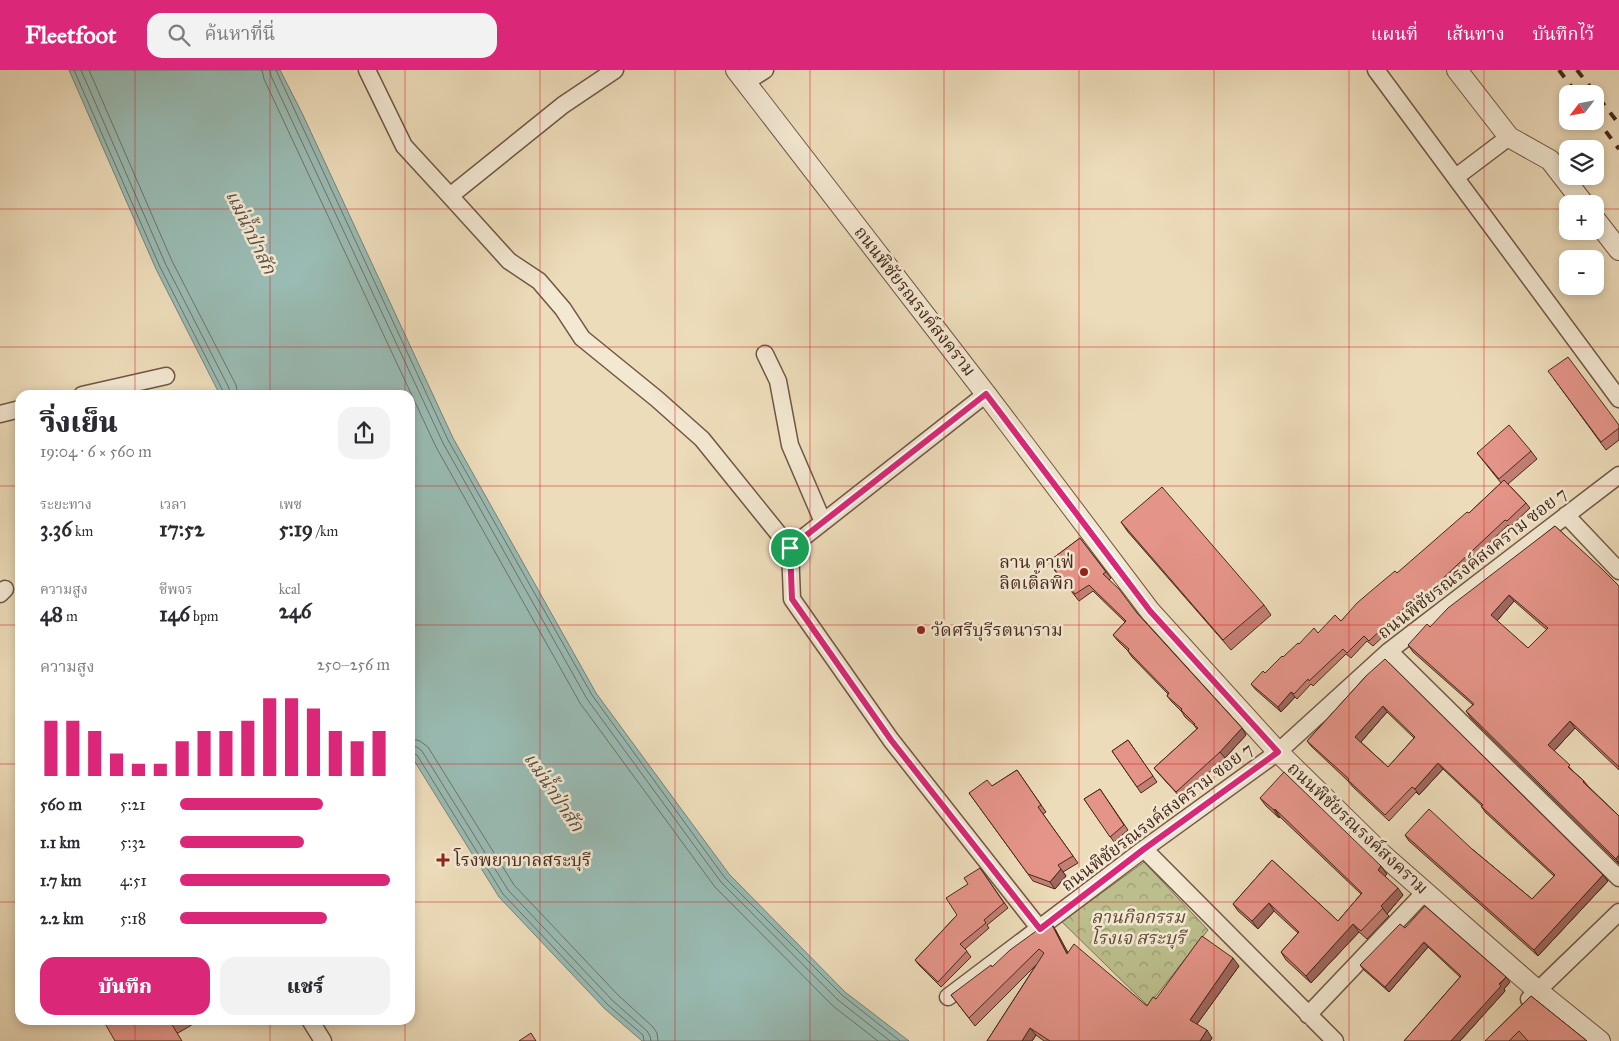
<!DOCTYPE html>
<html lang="th">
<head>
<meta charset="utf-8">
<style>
	body { margin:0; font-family:"IM FELL Great Primer","Noto Serif Thai",serif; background:#f2f2f3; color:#2b2b33; height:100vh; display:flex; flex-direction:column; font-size:19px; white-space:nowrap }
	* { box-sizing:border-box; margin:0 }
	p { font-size:16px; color:#7c7c81 }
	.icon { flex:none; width:28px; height:28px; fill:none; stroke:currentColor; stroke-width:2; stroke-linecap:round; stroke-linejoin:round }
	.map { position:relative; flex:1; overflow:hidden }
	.details { position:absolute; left:15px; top:320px; width:400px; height:635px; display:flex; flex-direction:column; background:#fff; border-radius:15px; box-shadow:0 2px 8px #0003 }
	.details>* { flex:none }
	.needle { width:32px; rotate:238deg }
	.fabs { position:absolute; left:1559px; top:15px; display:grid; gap:10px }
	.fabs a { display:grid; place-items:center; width:45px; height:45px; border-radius:10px; background:#fff; box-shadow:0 2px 8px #0003; font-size:25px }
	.pin { position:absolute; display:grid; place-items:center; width:42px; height:42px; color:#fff; margin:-21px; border:2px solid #fff; border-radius:50%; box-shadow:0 1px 5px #0007 }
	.round { display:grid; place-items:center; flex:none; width:52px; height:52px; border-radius:15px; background:#f2f2f3 }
	.headline { display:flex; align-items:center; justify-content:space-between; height:85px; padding:0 25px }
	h1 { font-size:28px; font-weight:800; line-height:38px }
	.stats { display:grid; grid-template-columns:repeat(3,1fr); gap:8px; height:85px; padding:5px 25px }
	.stats div { display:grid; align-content:center }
	.stats b { font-size:21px; font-weight:800 }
	.stats small { font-size:14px; font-weight:400 }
	.stats p { font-size:14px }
	.chart { height:140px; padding:10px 25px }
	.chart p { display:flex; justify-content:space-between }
	.chart svg { width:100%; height:90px; margin-top:5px; stroke:#db2777; stroke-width:6 }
	.primary-button { display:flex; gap:10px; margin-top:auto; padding:10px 25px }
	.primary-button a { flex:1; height:58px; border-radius:15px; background:#db2777; color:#fff; font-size:20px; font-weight:800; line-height:58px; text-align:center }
	.primary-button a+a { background:#f2f2f3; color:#2b2b33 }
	ul { padding:0 25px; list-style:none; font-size:16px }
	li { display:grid; grid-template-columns:80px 60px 1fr; align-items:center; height:38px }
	li i { height:12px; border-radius:6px; background:#db2777 }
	header { display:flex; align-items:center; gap:30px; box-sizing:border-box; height:70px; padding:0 25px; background:#db2777; color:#fff }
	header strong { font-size:24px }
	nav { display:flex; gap:28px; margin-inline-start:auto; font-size:18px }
	.search { width:350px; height:45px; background:#f2f2f3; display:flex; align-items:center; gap:12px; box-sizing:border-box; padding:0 18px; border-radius:15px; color:#7c7c81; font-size:19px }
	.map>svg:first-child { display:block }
</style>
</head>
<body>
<header>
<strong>Fleetfoot</strong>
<div class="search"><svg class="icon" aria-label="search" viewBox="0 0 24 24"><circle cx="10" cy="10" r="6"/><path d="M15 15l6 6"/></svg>ค้นหาที่นี่</div>
<nav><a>แผนที่</a><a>เส้นทาง</a><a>บันทึกไว้</a></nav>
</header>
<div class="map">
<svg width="1619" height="971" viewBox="0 0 1619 971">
	<defs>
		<pattern id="park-crowns" width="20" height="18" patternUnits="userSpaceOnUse" patternTransform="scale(1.25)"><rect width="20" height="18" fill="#bcbf8d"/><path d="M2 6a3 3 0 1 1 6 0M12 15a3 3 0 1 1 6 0" fill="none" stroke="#9b9b73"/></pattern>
	</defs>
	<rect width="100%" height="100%" fill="#eddcba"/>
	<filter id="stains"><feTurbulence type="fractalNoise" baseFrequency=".004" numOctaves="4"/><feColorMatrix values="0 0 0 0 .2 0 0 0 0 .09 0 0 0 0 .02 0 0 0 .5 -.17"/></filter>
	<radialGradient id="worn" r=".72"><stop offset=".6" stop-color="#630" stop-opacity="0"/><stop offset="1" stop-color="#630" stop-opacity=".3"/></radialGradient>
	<path fill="url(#park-crowns)" stroke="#827455" d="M 1144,792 L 1208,860 L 1148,936 L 1062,852 Z"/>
	<path fill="#99bbb3" stroke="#788177" d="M 69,0 L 280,0 L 302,43 L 453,368 L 596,623 L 729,804 L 845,922 L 909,971 L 642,971 L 605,939 L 499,827 L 410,684 L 410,325 L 220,325 L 156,199 Z"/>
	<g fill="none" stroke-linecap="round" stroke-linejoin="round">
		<path stroke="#707268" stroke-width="1" d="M 74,0 L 160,197 L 223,321 L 224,325
			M 81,0 L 166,195 L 229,318 L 230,325
			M 89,0 L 172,191 L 236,315 L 238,325
			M 262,0 L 264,9 L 436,377 L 580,633 L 715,817 L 833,936 L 878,971
			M 270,0 L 271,6 L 443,373 L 587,629 L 721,812 L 838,930 L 890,971
			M 276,0 L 448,370 L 592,625 L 725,808 L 842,925 L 900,971
			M 410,668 L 420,671 L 428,677 L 514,815 L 618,925 L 653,957 L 657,963 L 658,971
			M 410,676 L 417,677 L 422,681 L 508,820 L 613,931 L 647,961 L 650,966 L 651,971
			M 410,682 L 417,685 L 503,824 L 608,935 L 643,965 L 644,971"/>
		<defs>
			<path id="minor" d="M 367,0 L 404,76 L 450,126
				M 615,0 L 563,35 L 450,126 L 509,191 L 539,211 L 563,239 L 582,268 L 657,329 L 702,369 L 790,478
				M 1376,0 L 1619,329
				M 746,12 L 765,0
				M 1456,107 L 1509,67
				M 765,284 L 778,311 L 790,375 L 823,452
				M 986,324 L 790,478 L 792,529 L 891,670 L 1040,859
				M 82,325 L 166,306
				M 0,344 L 20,339
				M 1566,445 L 1619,501
				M 0,524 L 5,519
				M 1389,581 L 1619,808
				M 1144,779 L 1335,971
				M 948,927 L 1144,779 L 1278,682 L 1389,581 L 1619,405
				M 1529,929 L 1619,842
				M 1308,945 L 1425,822
				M 310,950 L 323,971"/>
			<path id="tertiary" d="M 736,0 L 986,324 L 1150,541 L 1278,682 L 1383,785 L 1538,921 L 1600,971
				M 1457,0 L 1509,67 L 1550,90 L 1584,134
				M 1595,149 L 1619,180"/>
		</defs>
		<use href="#minor" stroke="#705644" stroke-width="19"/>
		<use href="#tertiary" stroke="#705644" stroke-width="22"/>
		<use href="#minor" stroke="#f3e8d2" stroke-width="16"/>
		<use href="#tertiary" stroke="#f3e8d2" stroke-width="20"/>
		<path stroke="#47291d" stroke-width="4" stroke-dasharray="9 9" stroke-linecap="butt" d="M 1559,0 L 1577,24
			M 1577,0 L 1619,54
			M 1595,47 L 1619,79"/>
	</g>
	<path fill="#c47f75" stroke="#47291d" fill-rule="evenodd" d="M 1554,309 L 1619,355 L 1619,370 L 1606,380 Z
		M 1531,381 L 1537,389 L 1508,414 L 1526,433 L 1530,438 L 1510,457 L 1508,455 L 1443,517 L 1425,532 L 1423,530 L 1406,545 L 1373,576 L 1367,571 L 1351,588 L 1346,584 L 1313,616 L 1311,614 L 1297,629 L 1295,627 L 1281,642 L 1255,619 L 1251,614 L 1265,603 L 1299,574 L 1341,551 L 1469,443 L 1501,413 L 1477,383 Z
		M 1121,452 L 1264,535 L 1271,545 L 1231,580 L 1128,462 Z
		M 1555,456 L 1619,516 L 1619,700 L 1575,658 L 1554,681 L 1574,702 L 1584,711 L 1588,716 L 1619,746 L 1619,794 L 1471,648 L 1466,641 L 1473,635 L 1413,582 L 1408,575 ZM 1514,531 L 1547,560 L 1528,578 L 1497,551 Z
		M 1080,468 L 1111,508 L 1109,510 L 1137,543 L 1242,658 L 1246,665 L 1225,688 L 1181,728 L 1159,704 L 1154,698 L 1197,659 L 1194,655 L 1185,647 L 1182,642 L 1172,632 L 1167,626 L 1168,624 L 1132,587 L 1128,581 L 1118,571 L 1113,565 L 1125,552 L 1093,521 L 1079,531 L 1048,492 Z
		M 1367,605 L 1603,805 L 1608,811 L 1538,886 L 1409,771 L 1405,765 L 1472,779 L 1532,829 L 1554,806 L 1485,742 L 1481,736 L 1482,736 L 1443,699 L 1419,725 L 1416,722 L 1389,751 L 1352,716 L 1348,711 L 1311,676 L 1307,671 ZM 1387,642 L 1414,668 L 1388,697 L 1361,672 Z
		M 1128,670 L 1157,712 L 1141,723 L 1112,681 Z
		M 1017,700 L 1046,742 L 1043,744 L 1078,793 L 1063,802 L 1066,806 L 1055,819 L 1033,811 L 969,723 L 992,716 Z
		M 1100,719 L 1128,760 L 1114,772 L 1084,729 Z
		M 1260,728 L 1381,796 L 1387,804 L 1385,806 L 1403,825 L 1387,844 L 1389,846 L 1367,869 L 1359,862 L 1311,913 L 1286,890 L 1281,882 L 1298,863 L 1274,841 L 1258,859 L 1238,841 L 1233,834 L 1272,790 L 1338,851 L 1361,824 L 1280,747 L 1279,748 L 1266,736 Z
		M 980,798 L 1008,838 L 987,855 L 989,858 L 965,879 L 971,887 L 941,917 L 919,895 L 915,890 L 957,845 L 968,814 Z
		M 1405,858 L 1510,912 L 1504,919 L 1505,921 L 1460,971 L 1404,971 L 1460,907 L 1428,877 L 1389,922 L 1364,900 L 1360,895 Z
		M 1055,859 L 1068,883 L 1147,936 L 1156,929 L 1239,896 L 1197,954 L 1212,968 L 1210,971 L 1044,971 L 1036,965 L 1032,971 L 987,971 L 1036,895 L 975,956 L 951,925 L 992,897 Z
		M 1531,926 L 1587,971 L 1485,971 Z
		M 103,950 L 200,950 L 178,963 Z"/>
	<path fill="#a0685f" stroke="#47291d" d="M 1509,525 L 1514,531 L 1496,552 L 1491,545 Z
		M 1291,622 L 1295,627 L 1281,642 L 1278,637 Z
		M 1383,636 L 1387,642 L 1360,673 L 1355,667 Z
		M 1570,651 L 1575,658 L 1553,682 L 1548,675 Z
		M 1242,658 L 1246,665 L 1225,688 L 1220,682 Z
		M 1438,693 L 1443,699 L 1419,725 L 1415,719 Z
		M 1275,739 L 1280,747 L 1279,748 L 1274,740 Z
		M 1619,785 L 1619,793 L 1616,789 Z
		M 1381,796 L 1387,804 L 1383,808 L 1378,800 Z
		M 1061,799 L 1066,806 L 1055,819 L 1050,812 Z
		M 1603,805 L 1608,811 L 1538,886 L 1534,880 Z
		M 1398,818 L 1403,825 L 1387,844 L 1381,836 Z
		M 1269,833 L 1274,841 L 1258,859 L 1252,851 Z
		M 1050,851 L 1055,859 L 1073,892 L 1067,884 Z
		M 1353,854 L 1359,862 L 1311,913 L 1306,906 Z
		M 1424,872 L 1428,877 L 1389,922 L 1385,917 Z
		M 1233,888 L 1239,896 L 1195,957 L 1190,950 Z
		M 1506,907 L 1510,912 L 1504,919 L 1505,921 L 1460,971 L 1451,971 Z
		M 1030,958 L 1036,965 L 1032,971 L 1022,971 Z
		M 1207,960 L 1212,968 L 1210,971 L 1200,971 Z"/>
	<path fill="#e49488" stroke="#47291d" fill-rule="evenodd" d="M 1568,287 L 1619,355 L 1619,358 L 1601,372 L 1548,301 Z
		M 1509,355 L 1531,381 L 1499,409 L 1477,383 Z
		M 1504,410 L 1526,433 L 1507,451 L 1505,450 L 1439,512 L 1421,527 L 1419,525 L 1402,540 L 1369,571 L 1364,566 L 1347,583 L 1343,579 L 1309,611 L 1308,609 L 1294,624 L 1291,622 L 1278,637 L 1251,614 L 1263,601 L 1265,603 L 1282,586 L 1283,587 L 1298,573 L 1299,574 L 1314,558 L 1318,563 L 1335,545 L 1341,551 L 1357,533 L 1377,516 L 1395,501 L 1397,503 L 1467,442 L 1469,443 Z
		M 1162,417 L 1264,535 L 1223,570 L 1121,452 Z
		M 1555,456 L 1602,499 L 1619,516 L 1619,697 L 1570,651 L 1548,675 L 1570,695 L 1568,697 L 1584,711 L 1583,712 L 1619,746 L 1619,785 L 1616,789 L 1466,641 L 1474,634 L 1408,575 L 1427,554 L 1430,557 L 1448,538 ZM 1509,525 L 1548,558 L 1528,578 L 1491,545 Z
		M 1080,468 L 1106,502 L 1103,504 L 1119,519 L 1137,543 L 1242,658 L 1220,682 L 1176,722 L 1154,698 L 1198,658 L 1194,655 L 1195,654 L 1181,640 L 1182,639 L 1167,626 L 1169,623 L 1128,581 L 1129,579 L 1113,565 L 1126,551 L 1089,515 L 1075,524 L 1048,492 Z
		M 1385,589 L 1603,805 L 1534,880 L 1405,765 L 1429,739 L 1472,779 L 1532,829 L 1555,805 L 1481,736 L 1483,735 L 1438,693 L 1415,719 L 1412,717 L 1385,745 L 1348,710 L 1349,709 L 1307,671 L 1367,605 ZM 1383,636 L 1415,667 L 1388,697 L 1355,667 Z
		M 1128,670 L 1153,706 L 1137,717 L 1112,681 Z
		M 1017,700 L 1041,735 L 1038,737 L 1073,786 L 1058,795 L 1061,799 L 1050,812 L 1028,804 L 969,723 L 987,710 L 992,716 Z
		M 1284,702 L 1381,796 L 1378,800 L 1398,818 L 1381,836 L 1383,838 L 1361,861 L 1353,854 L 1306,906 L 1281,882 L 1299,862 L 1269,833 L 1252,851 L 1233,834 L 1272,790 L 1338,851 L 1362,823 L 1275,739 L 1274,740 L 1260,728 Z
		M 1100,719 L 1124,755 L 1110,767 L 1084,729 Z
		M 980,798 L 1004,833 L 984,850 L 986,853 L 960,874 L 967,881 L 938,912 L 915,890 L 957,845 L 946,828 L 968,814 L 964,808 Z
		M 1425,836 L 1506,907 L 1499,914 L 1501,916 L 1451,971 L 1404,971 L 1461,906 L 1424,872 L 1385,917 L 1360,895 L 1400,854 L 1405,858 Z
		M 1050,851 L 1067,884 L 1074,874 L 1147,936 L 1153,927 L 1156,929 L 1202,866 L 1233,888 L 1190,950 L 1207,960 L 1200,971 L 1050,971 L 1030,958 L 1022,971 L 987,971 L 1044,883 L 1039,879 L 969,948 L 951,925 L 991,895 L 992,897 L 1010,880 Z
		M 1531,926 L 1587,971 L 1528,971 L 1519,961 L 1509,971 L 1485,971 Z
		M 103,950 L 176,950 L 171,953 L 182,971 L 115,971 Z
		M 531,963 L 536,971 L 519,971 Z"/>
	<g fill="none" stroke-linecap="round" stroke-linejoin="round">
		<defs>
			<path id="route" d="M 986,324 L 1150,541 L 1278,682 L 1144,779 L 1040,859 L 891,670 L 792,529 L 790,478 Z"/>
		</defs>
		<use href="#route" stroke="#fff" stroke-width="10"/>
		<use href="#route" stroke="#db2777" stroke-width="6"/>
	</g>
	<path fill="none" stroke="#d62828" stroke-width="1" stroke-opacity="0.55" d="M 135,0 L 135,325M 270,0 L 270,325M 405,0 L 405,325M 540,0 L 540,971M 675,0 L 675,971M 810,0 L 810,971M 944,0 L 944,971M 1079,0 L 1079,971M 1214,0 L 1214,971M 1349,0 L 1349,971M 1484,0 L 1484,971M 0,139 L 1568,139M 1595,139 L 1619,139M 0,277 L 1619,277M 0,416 L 20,416M 410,416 L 1619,416M 0,555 L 20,555M 410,555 L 1619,555M 0,694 L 20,694M 410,694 L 1619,694M 0,832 L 20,832M 410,832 L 1619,832M 135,950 L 135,971M 270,950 L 270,971M 405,950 L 405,971"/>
	<g fill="#8f2418" stroke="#f3e8d2" stroke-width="2">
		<circle cx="1084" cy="502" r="5"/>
		<circle cx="921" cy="560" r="5"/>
		<path d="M440.5 782.5h5v5h5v5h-5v5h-5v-5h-5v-5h5z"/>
	</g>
	<g text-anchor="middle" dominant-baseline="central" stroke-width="5" stroke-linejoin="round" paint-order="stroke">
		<g font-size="18" fill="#47291d" stroke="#f3e8d2">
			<text transform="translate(915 231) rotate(52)">ถนนพิชัยรณรงค์สงคราม</text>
			<text transform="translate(1472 493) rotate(-38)">ถนนพิชัยรณรงค์สงคราม ซอย 7</text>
			<text transform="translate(1157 747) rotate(-37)">ถนนพิชัยรณรงค์สงคราม ซอย 7</text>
			<text transform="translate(1358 758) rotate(43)">ถนนพิชัยรณรงค์สงคราม</text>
		</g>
		<g font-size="18" fill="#47291d" stroke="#f3e8d2" text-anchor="start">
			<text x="1074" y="492" text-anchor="end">ลาน คาเฟ่<tspan x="1074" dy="21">ลิตเติ้ลพิก</tspan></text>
			<text x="931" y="560">วัดศรีบุรีรตนาราม</text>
			<text x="454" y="790">โรงพยาบาลสระบุรี</text>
		</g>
		<g font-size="18" font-style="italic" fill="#5e4733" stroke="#f3e8d2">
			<text x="1138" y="847">ลานกิจกรรม<tspan x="1138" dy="21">โรงเจ สระบุรี</tspan></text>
		</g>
		<g font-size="19" font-style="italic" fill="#5c4e42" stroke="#f3e8d2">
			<text transform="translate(251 162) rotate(64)">แม่น้ำป่าสัก</text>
			<text transform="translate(554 722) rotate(56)">แม่น้ำป่าสัก</text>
		</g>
	</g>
	<rect width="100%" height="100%" filter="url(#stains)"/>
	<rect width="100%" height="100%" fill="url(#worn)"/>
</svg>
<div class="fabs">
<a><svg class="needle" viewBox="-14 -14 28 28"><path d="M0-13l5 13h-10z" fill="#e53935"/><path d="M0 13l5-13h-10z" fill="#7c7c81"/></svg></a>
<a><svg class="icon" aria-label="layers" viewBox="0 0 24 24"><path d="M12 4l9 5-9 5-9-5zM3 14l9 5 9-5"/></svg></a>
<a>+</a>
<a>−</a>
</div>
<div class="pin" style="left:790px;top:478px;background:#1e9e55"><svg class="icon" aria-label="arrive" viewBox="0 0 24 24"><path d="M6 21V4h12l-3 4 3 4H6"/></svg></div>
<section class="details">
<div class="headline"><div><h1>วิ่งเย็น</h1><p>19:04 · 6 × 560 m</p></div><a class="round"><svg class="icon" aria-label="share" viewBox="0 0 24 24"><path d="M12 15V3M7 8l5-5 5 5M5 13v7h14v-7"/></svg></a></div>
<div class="stats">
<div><p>ระยะทาง</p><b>3.36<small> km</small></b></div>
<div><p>เวลา</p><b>17:52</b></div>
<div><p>เพซ</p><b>5:19<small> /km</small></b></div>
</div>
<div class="stats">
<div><p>ความสูง</p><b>48<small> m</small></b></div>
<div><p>ชีพจร</p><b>146<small> bpm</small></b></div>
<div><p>kcal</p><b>246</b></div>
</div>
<div class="chart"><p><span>ความสูง</span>250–256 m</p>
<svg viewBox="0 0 160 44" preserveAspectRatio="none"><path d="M5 44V17M15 44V17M25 44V22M35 44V33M45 44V38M55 44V38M65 44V27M75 44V22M85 44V22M95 44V17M105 44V6M115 44V6M125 44V11M135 44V22M145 44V27M155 44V22"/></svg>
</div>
<ul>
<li><b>560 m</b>5:21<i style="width:68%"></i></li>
<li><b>1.1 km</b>5:32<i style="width:59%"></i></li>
<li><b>1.7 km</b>4:51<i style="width:100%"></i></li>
<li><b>2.2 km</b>5:18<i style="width:70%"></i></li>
</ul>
<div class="primary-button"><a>บันทึก</a><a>แชร์</a></div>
</section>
</div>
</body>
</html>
